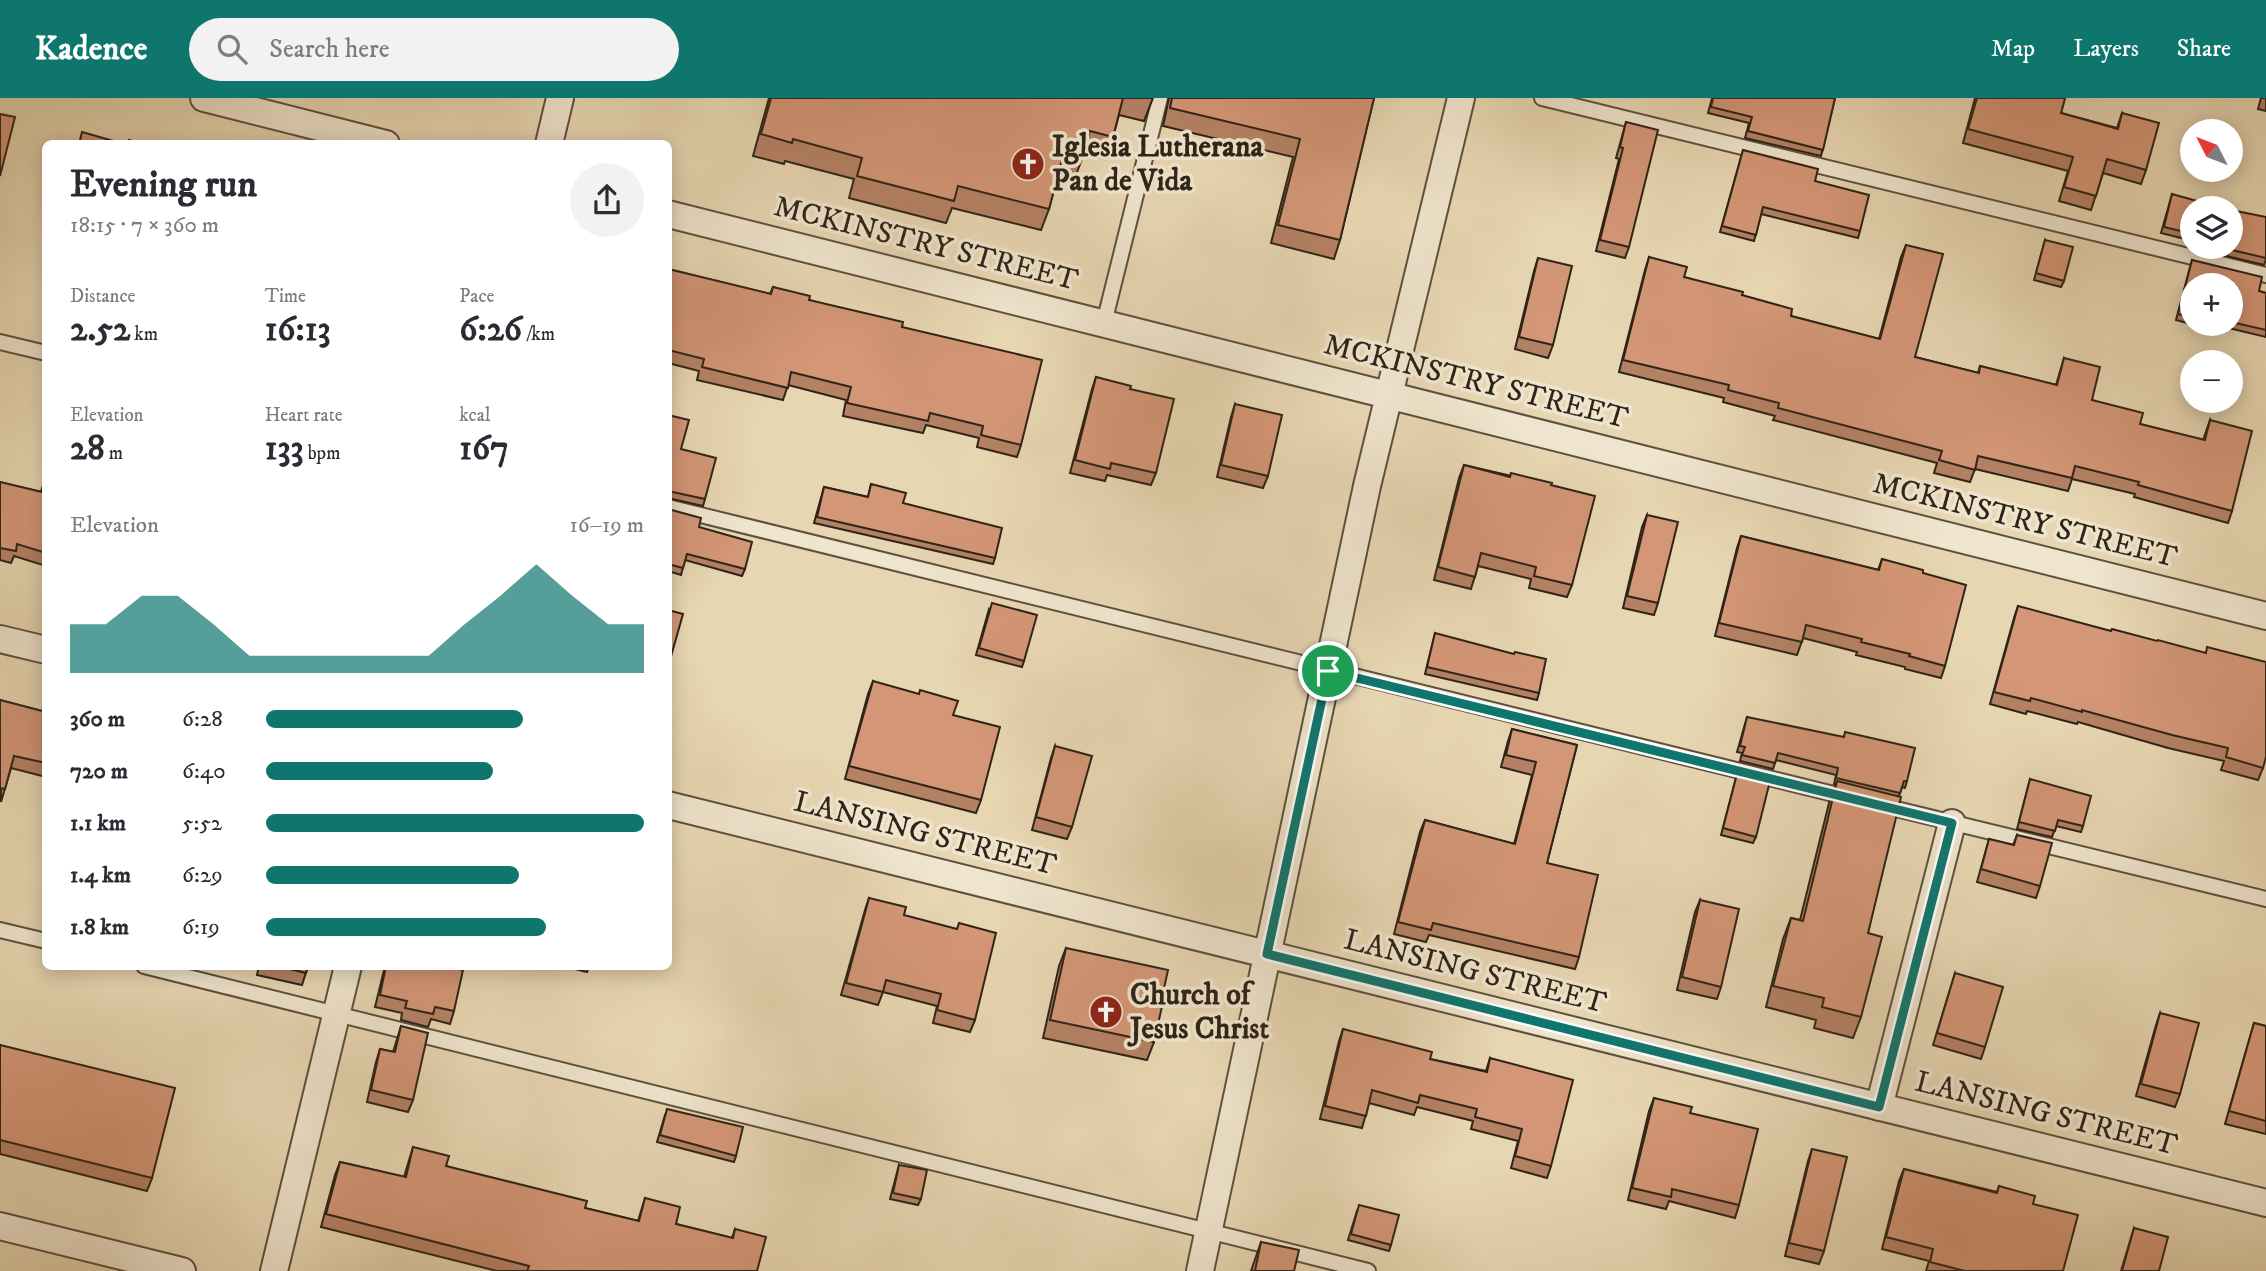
<!DOCTYPE html>
<html lang="en">
<head>
<meta charset="utf-8">
<style>
	body { margin:0; font-family:"IM FELL DW Pica",serif; background:#f2f2f3; color:#2b2b33; height:100vh; display:flex; flex-direction:column; font-size:26px; white-space:nowrap }
	* { box-sizing:border-box; margin:0 }
	p { font-size:23px; color:#7c7c81 }
	.icon { flex:none; width:38px; height:38px; fill:none; stroke:currentColor; stroke-width:2; stroke-linecap:round; stroke-linejoin:round }
	.map { position:relative; flex:1; overflow:hidden }
	.panel { position:absolute; left:42px; top:42px; width:630px; height:830px; display:flex; flex-direction:column; background:#fff; border-radius:10px; box-shadow:0 4px 18px #0003 }
	.panel>* { flex:none }
	.needle { width:46px; rotate:312deg }
	.buttons { position:absolute; left:2180px; top:21px; display:grid; gap:14px }
	.buttons a { display:grid; place-items:center; width:63px; height:63px; border-radius:50%; background:#fff; box-shadow:0 4px 18px #0003; font-size:35px }
	.pin { position:absolute; display:grid; place-items:center; width:60px; height:60px; color:#fff; margin:-30px; border:4px solid #fff; border-radius:50%; box-shadow:0 2px 7px #0007 }
	.round { display:grid; place-items:center; flex:none; width:74px; height:74px; border-radius:37px; background:#f2f2f3 }
	.headline { display:flex; align-items:center; justify-content:space-between; height:119px; padding:0 28px }
	h1 { font-size:38px; font-weight:700; line-height:52px }
	.metrics { display:grid; grid-template-columns:repeat(3,1fr); gap:10px; height:119px; padding:7px 28px }
	.metrics div { display:grid; align-content:center }
	.metrics b { font-size:35px; font-weight:700 }
	.metrics small { font-size:19px; font-weight:400 }
	.metrics p { font-size:19px }
	.chart { height:196px; padding:14px 28px }
	.chart p { display:flex; justify-content:space-between }
	.chart svg { width:100%; height:126px; margin-top:7px; fill:#0f766e; opacity:.7 }
	ul { padding:0 28px; list-style:none; font-size:23px }
	li { display:grid; grid-template-columns:112px 84px 1fr; align-items:center; height:52px }
	li i { height:18px; border-radius:9px; background:#0f766e }
	header { display:flex; align-items:center; gap:42px; box-sizing:border-box; height:98px; padding:0 35px; background:#0f766e; color:#fff }
	header strong { font-size:33px }
	nav { display:flex; gap:38px; margin-inline-start:auto; font-size:24px }
	.search { width:490px; height:63px; background:#f2f2f3; display:flex; align-items:center; gap:18px; box-sizing:border-box; padding:0 24px; border-radius:38px; color:#7c7c81; font-size:26px }
	.map>svg:first-child { display:block }
</style>
</head>
<body>
<header>
<strong>Kadence</strong>
<div class="search"><svg class="icon" aria-label="search" viewBox="0 0 24 24"><circle cx="10" cy="10" r="6"/><path d="M15 15l6 6"/></svg>Search here</div>
<nav><a>Map</a><a>Layers</a><a>Share</a></nav>
</header>
<div class="map">
<svg width="2266" height="1173" viewBox="0 0 2266 1173">
	<rect width="100%" height="100%" fill="#e7d6b2"/>
	<filter id="stains"><feTurbulence type="fractalNoise" baseFrequency=".00286" numOctaves="4"/><feColorMatrix values="0 0 0 0 .2 0 0 0 0 .09 0 0 0 0 .02 0 0 0 .5 -.17"/></filter>
	<radialGradient id="worn" r=".72"><stop offset=".6" stop-color="#630" stop-opacity="0"/><stop offset="1" stop-color="#630" stop-opacity=".3"/></radialGradient>
	<g fill="none" stroke-linecap="round" stroke-linejoin="round">
		<defs>
			<path id="service" d="M 1542,0 L 2266,177
				M 1104,225 L 1160,0
				M 0,244 L 46,255
				M 668,409 L 1850,700
				M 1880,707 L 2266,801
				M 0,832 L 46,843
				M 144,868 L 1368,1173"/>
			<path id="minor" d="M 204,0 L 386,46
				M 549,46 L 560,0
				M 668,116 L 2266,518
				M 0,541 L 46,552
				M 668,707 L 2266,1105
				M 1879,1009 L 1952,725
				M 0,1128 L 182,1173
				M 274,1173 L 348,868
				M 1200,1173 L 1367,388 L 1461,0"/>
		</defs>
		<use href="#service" stroke="#5d503e" stroke-width="18"/>
		<use href="#minor" stroke="#5d503e" stroke-width="30"/>
		<use href="#service" stroke="#efe4cd" stroke-width="14"/>
		<use href="#minor" stroke="#efe4cd" stroke-width="26"/>
	</g>
	<path fill="#b58165" stroke="#2f2417" stroke-width="2" d="M 769,0 L 1153,0 L 1144,23 L 1119,17 L 1113,39 L 1105,61 L 1084,55 L 1076,77 L 1059,73 L 1049,111 L 1041,132 L 952,110 L 946,125 L 849,100 L 854,81 L 785,63 L 784,66 L 753,58 Z
		M 1169,0 L 1374,0 L 1340,142 L 1334,161 L 1271,145 L 1293,59 L 1163,28 Z
		M 1712,0 L 1835,0 L 1821,58 L 1745,40 L 1749,25 L 1708,15 Z
		M 1975,0 L 2065,0 L 2061,15 L 2117,30 L 2122,15 L 2146,72 L 2141,86 L 2103,75 L 2091,112 L 2059,103 L 2068,73 L 1963,45 Z
		M 2261,0 L 2266,0 L 2266,13 L 2258,11 Z
		M 1626,24 L 1629,149 L 1625,160 L 1596,153 L 1619,61 L 1616,60 Z
		M 1743,52 L 1815,83 L 1860,133 L 1858,140 L 1761,116 L 1754,143 L 1720,134 Z
		M 2172,96 L 2193,110 L 2193,143 L 2161,135 Z
		M 2266,119 L 2266,161 L 2264,167 L 2194,150 L 2231,149 Z
		M 2045,142 L 2064,183 L 2061,189 L 2034,182 Z
		M 1906,147 L 1915,259 L 1978,275 L 1980,268 L 2056,287 L 2064,260 L 2092,302 L 2140,326 L 2203,342 L 2210,322 L 2232,413 L 2228,425 L 2134,399 L 2135,396 L 2072,381 L 2068,393 L 1975,371 L 1970,384 L 1934,375 L 1937,365 L 1773,322 L 1775,318 L 1723,304 L 1724,300 L 1619,274 L 1645,172 L 1649,159 L 1684,179 L 1742,197 L 1791,218 L 1879,241 L 1901,159 Z
		M 1538,160 L 1553,247 L 1548,260 L 1515,251 L 1534,173 Z
		M 2192,162 L 2259,193 L 2266,195 L 2266,239 L 2212,226 L 2231,226 L 2231,187 L 2193,187 L 2193,226 L 2212,226 L 2210,231 L 2176,222 Z
		M 668,171 L 770,196 L 773,189 L 809,202 L 902,229 L 1021,347 L 1017,359 L 977,349 L 979,340 L 926,327 L 923,335 L 843,318 L 846,302 L 788,287 L 783,302 L 697,282 L 699,273 L 668,265 Z
		M 1096,279 L 1130,291 L 1156,375 L 1151,387 L 1107,377 L 1105,383 L 1070,375 L 1092,291 Z
		M 1235,306 L 1268,378 L 1263,390 L 1217,379 L 1231,319 Z
		M 668,317 L 681,351 L 705,401 L 703,408 L 668,400 Z
		M 1464,367 L 1551,387 L 1572,487 L 1567,499 L 1529,490 L 1531,481 L 1478,468 L 1471,491 L 1434,482 L 1459,380 Z
		M 46,377 L 46,468 L 14,458 L 11,465 L 0,462 L 0,384 L 41,394 Z
		M 871,386 L 995,460 L 993,466 L 814,425 L 824,389 L 868,399 Z
		M 668,411 L 699,429 L 745,471 L 742,478 L 685,462 L 681,477 L 668,473 Z
		M 1647,417 L 1658,505 L 1654,517 L 1623,510 L 1642,429 Z
		M 1741,438 L 1878,472 L 1882,461 L 1923,475 L 1945,568 L 1941,580 L 1905,571 L 1905,569 L 1856,557 L 1857,554 L 1803,540 L 1797,557 L 1715,538 L 1737,450 Z
		M 2018,508 L 2263,670 L 2258,682 L 2221,672 L 2224,663 L 2168,650 L 2078,624 L 2077,626 L 2027,613 L 2026,616 L 1990,606 L 2014,520 Z
		M 989,511 L 1024,563 L 1022,569 L 976,557 Z
		M 1435,535 L 1539,595 L 1537,602 L 1425,576 Z
		M 873,583 L 981,702 L 976,715 L 845,681 L 868,596 Z
		M 0,602 L 46,614 L 46,679 L 11,670 L 1,704 Z
		M 1747,619 L 1907,683 L 1905,690 L 1902,689 L 1899,698 L 1868,835 L 1861,919 L 1853,940 L 1814,930 L 1816,922 L 1766,909 L 1783,841 L 1791,820 L 1800,822 L 1829,705 L 1836,686 L 1834,686 L 1836,677 L 1776,662 L 1773,671 L 1740,663 L 1742,655 L 1737,654 Z
		M 1512,631 L 1577,647 L 1547,765 L 1579,859 L 1575,871 L 1429,837 L 1426,844 L 1394,836 L 1420,734 L 1425,722 L 1514,746 L 1532,677 L 1501,669 L 1508,643 Z
		M 1055,648 L 1072,729 L 1067,741 L 1032,732 L 1051,660 Z
		M 1737,676 L 1756,739 L 1753,745 L 1721,737 Z
		M 2030,681 L 2083,728 L 2081,734 L 2056,728 L 2052,739 L 2017,731 Z
		M 2017,737 L 2040,788 L 2036,800 L 1977,784 L 1989,741 L 2013,747 Z
		M 869,800 L 904,817 L 975,922 L 970,934 L 933,925 L 937,908 L 883,894 L 878,907 L 841,897 L 865,812 Z
		M 1700,802 L 1721,889 L 1717,901 L 1677,892 L 1695,814 Z
		M 1066,850 L 1154,944 L 1147,962 L 1043,940 L 1059,868 Z
		M 259,868 L 308,868 L 302,887 L 257,877 Z
		M 385,868 L 445,868 L 454,913 L 450,926 L 431,921 L 428,929 L 401,922 L 402,915 L 375,909 Z
		M 563,868 L 589,868 L 587,874 Z
		M 1955,875 L 1985,949 L 1981,961 L 1933,947 Z
		M 2160,915 L 2180,996 L 2175,1009 L 2136,998 L 2156,927 Z
		M 2254,925 L 2266,928 L 2266,1036 L 2225,1026 Z
		M 401,928 L 413,1002 L 408,1014 L 367,1004 L 376,964 L 380,951 L 393,954 Z
		M 1343,931 L 1430,961 L 1486,973 L 1490,960 L 1551,1068 L 1547,1080 L 1511,1070 L 1518,1043 L 1471,1031 L 1473,1023 L 1417,1009 L 1414,1017 L 1369,1005 L 1362,1030 L 1320,1021 L 1339,943 Z
		M 0,947 L 152,1080 L 147,1093 L 0,1056 Z
		M 1654,1000 L 1690,1015 L 1739,1107 L 1735,1120 L 1669,1103 L 1666,1111 L 1628,1102 L 1649,1013 Z
		M 665,1017 L 736,1058 L 734,1064 L 657,1044 Z
		M 413,1049 L 446,1068 L 585,1110 L 638,1123 L 645,1100 L 676,1126 L 732,1140 L 735,1131 L 757,1173 L 497,1173 L 321,1129 L 335,1077 L 340,1064 L 404,1079 Z
		M 1812,1051 L 1824,1153 L 1819,1166 L 1785,1158 L 1808,1063 Z
		M 899,1067 L 921,1101 L 918,1107 L 890,1101 Z
		M 1904,1071 L 1997,1094 L 1999,1088 L 2033,1106 L 2063,1173 L 1926,1173 L 1929,1163 L 1882,1151 L 1899,1083 Z
		M 1357,1113 L 1391,1147 L 1389,1153 L 1348,1142 Z
		M 2134,1130 L 2159,1173 L 2121,1173 Z
		M 1261,1144 L 1294,1173 L 1251,1173 Z"/>
	<path fill="#d39676" stroke="#2f2417" stroke-width="2" d="M 771,0 L 1123,0 L 1113,39 L 1090,33 L 1084,55 L 1065,50 L 1049,111 L 958,88 L 954,103 L 857,78 L 862,60 L 793,41 L 792,45 L 761,36 Z
		M 1172,0 L 1374,0 L 1340,142 L 1278,127 L 1300,41 L 1170,10 Z
		M 1713,0 L 1835,0 L 1823,52 L 1748,33 L 1752,19 L 1711,9 Z
		M 1977,0 L 2065,0 L 2061,15 L 2118,31 L 2122,15 L 2159,25 L 2146,72 L 2107,61 L 2096,98 L 2064,89 L 2073,59 L 1968,31 Z
		M 0,16 L 15,19 L 0,78 Z
		M 1626,24 L 1658,32 L 1629,149 L 1600,142 L 1623,50 L 1620,49 Z
		M 82,34 L 124,46 L 79,46 Z
		M 129,42 L 142,46 L 128,46 Z
		M 1743,52 L 1818,71 L 1815,83 L 1869,97 L 1860,133 L 1763,109 L 1756,137 L 1722,128 Z
		M 2172,96 L 2222,110 L 2193,110 L 2193,136 L 2164,129 Z
		M 2231,112 L 2266,119 L 2266,160 L 2219,149 L 2231,149 Z
		M 2045,142 L 2073,149 L 2064,183 L 2036,175 Z
		M 1906,147 L 1943,156 L 1915,259 L 1979,275 L 1980,268 L 2057,287 L 2064,260 L 2100,269 L 2092,302 L 2143,315 L 2140,326 L 2205,342 L 2210,322 L 2252,333 L 2232,413 L 2138,387 L 2139,384 L 2075,368 L 2072,380 L 1978,358 L 1975,372 L 1939,362 L 1942,353 L 1778,310 L 1779,305 L 1728,292 L 1729,287 L 1623,262 L 1649,159 L 1687,169 L 1684,179 L 1743,194 L 1742,197 L 1792,211 L 1791,218 L 1880,241 Z
		M 1538,160 L 1572,168 L 1553,247 L 1519,239 Z
		M 2192,162 L 2262,179 L 2259,193 L 2266,195 L 2266,232 L 2231,224 L 2231,187 L 2193,187 L 2193,220 L 2178,216 Z
		M 668,171 L 771,196 L 773,189 L 810,198 L 809,202 L 903,224 L 902,229 L 1042,262 L 1021,347 L 981,337 L 983,328 L 930,315 L 928,323 L 847,305 L 851,289 L 791,274 L 788,290 L 702,269 L 704,261 L 668,252 Z
		M 1096,279 L 1131,288 L 1130,291 L 1174,301 L 1156,375 L 1111,365 L 1110,371 L 1075,362 Z
		M 1235,306 L 1282,317 L 1268,378 L 1221,367 Z
		M 668,317 L 689,322 L 681,351 L 716,360 L 705,401 L 668,393 Z
		M 1464,367 L 1510,379 L 1511,375 L 1552,385 L 1551,387 L 1595,398 L 1572,487 L 1534,478 L 1536,469 L 1481,455 L 1475,479 L 1438,469 Z
		M 46,381 L 46,455 L 17,446 L 16,453 L 0,450 L 0,384 L 42,394 Z
		M 871,386 L 906,395 L 903,405 L 1002,430 L 995,460 L 817,419 L 824,389 L 868,399 Z
		M 668,411 L 701,420 L 699,429 L 752,444 L 745,471 L 687,456 L 683,470 L 668,466 Z
		M 1647,417 L 1678,424 L 1658,505 L 1627,498 Z
		M 1741,438 L 1879,472 L 1882,461 L 1923,472 L 1923,475 L 1966,487 L 1945,568 L 1909,558 L 1910,556 L 1861,544 L 1862,541 L 1806,527 L 1802,544 L 1719,525 Z
		M 992,505 L 1037,517 L 1024,563 L 979,550 Z
		M 2018,508 L 2111,533 L 2112,531 L 2157,543 L 2158,542 L 2206,555 L 2207,549 L 2266,564 L 2266,659 L 2263,670 L 2226,659 L 2228,650 L 2172,637 L 2082,612 L 2082,614 L 2031,600 L 2030,603 L 1994,594 Z
		M 668,512 L 683,516 L 668,569 Z
		M 1435,535 L 1514,556 L 1515,554 L 1546,561 L 1539,595 L 1427,569 Z
		M 873,583 L 919,596 L 920,592 L 958,603 L 953,617 L 1000,629 L 981,702 L 849,668 Z
		M 0,602 L 46,614 L 46,665 L 14,658 L 5,691 L 0,690 Z
		M 1747,619 L 1844,639 L 1845,634 L 1915,650 L 1907,683 L 1904,683 L 1900,695 L 1836,680 L 1838,670 L 1778,655 L 1775,665 L 1742,657 L 1745,649 L 1740,648 Z
		M 1512,631 L 1577,647 L 1547,765 L 1598,777 L 1579,859 L 1433,825 L 1431,832 L 1398,824 L 1425,722 L 1515,746 L 1536,664 L 1506,657 Z
		M 1055,648 L 1092,658 L 1072,729 L 1036,719 Z
		M 1737,676 L 1770,683 L 1756,739 L 1723,730 Z
		M 2030,681 L 2091,698 L 2083,728 L 2058,722 L 2055,733 L 2019,724 Z
		M 1837,683 L 1901,699 L 1868,835 L 1882,839 L 1861,919 L 1822,909 L 1824,900 L 1773,888 L 1791,820 L 1803,823 Z
		M 2017,737 L 2052,745 L 2040,788 L 1981,771 L 1989,741 L 2014,747 Z
		M 869,800 L 906,809 L 904,817 L 957,831 L 959,825 L 996,835 L 975,922 L 937,912 L 941,896 L 886,882 L 883,894 L 846,885 Z
		M 1700,802 L 1739,811 L 1721,889 L 1682,879 Z
		M 1066,850 L 1168,872 L 1163,895 L 1165,895 L 1154,944 L 1050,922 Z
		M 278,868 L 308,868 L 306,875 Z
		M 386,868 L 445,868 L 463,872 L 454,913 L 435,909 L 433,916 L 405,910 L 407,903 L 380,897 Z
		M 1955,875 L 2003,889 L 1985,949 L 1937,935 Z
		M 2160,915 L 2199,925 L 2180,996 L 2141,986 Z
		M 2254,925 L 2266,928 L 2266,1023 L 2229,1013 Z
		M 401,928 L 428,935 L 413,1002 L 371,992 L 380,951 L 395,954 Z
		M 1343,931 L 1432,954 L 1430,961 L 1487,974 L 1490,960 L 1573,982 L 1551,1068 L 1515,1058 L 1522,1031 L 1475,1019 L 1477,1011 L 1420,997 L 1418,1005 L 1372,992 L 1366,1018 L 1325,1008 Z
		M 0,947 L 175,990 L 152,1080 L 0,1042 Z
		M 1654,1000 L 1692,1009 L 1690,1015 L 1758,1031 L 1739,1107 L 1672,1091 L 1671,1099 L 1632,1090 Z
		M 667,1011 L 743,1029 L 736,1058 L 660,1037 Z
		M 413,1049 L 449,1058 L 446,1068 L 587,1103 L 585,1110 L 639,1123 L 645,1100 L 680,1109 L 676,1126 L 733,1140 L 735,1131 L 766,1139 L 757,1173 L 527,1173 L 529,1168 L 326,1116 L 340,1064 L 406,1079 Z
		M 1812,1051 L 1847,1059 L 1824,1153 L 1789,1145 Z
		M 899,1067 L 927,1072 L 921,1101 L 893,1095 Z
		M 1904,1071 L 1997,1095 L 1999,1088 L 2035,1098 L 2033,1106 L 2078,1117 L 2063,1173 L 1965,1173 L 1930,1164 L 1933,1151 L 1886,1139 Z
		M 1359,1107 L 1399,1117 L 1391,1147 L 1351,1136 Z
		M 2134,1130 L 2168,1139 L 2159,1173 L 2122,1173 Z
		M 1261,1144 L 1299,1152 L 1294,1173 L 1255,1173 Z"/>
	<g fill="none" stroke-linecap="round" stroke-linejoin="round">
		<defs>
			<path id="route" d="M 1328,573 L 1952,725 L 1879,1009 L 1267,856 Z"/>
		</defs>
		<use href="#route" stroke="#fff" stroke-width="14"/>
		<use href="#route" stroke="#0f766e" stroke-width="9"/>
	</g>
	<defs>
		<symbol id="church-disc" viewBox="-11 -11 22 22"><circle r="9.5" fill="#8f2418" stroke="#efe4cd"/><path d="M-1.2-6h2.4v3.5h3.3v2.4h-3.3V6h-2.4V-.1h-3.3v-2.4h3.3Z" fill="#fff"/></symbol>
	</defs>
	<g fill-rule="evenodd">
		<use href="#church-disc" x="1009" y="47" width="38" height="38"/>
		<use href="#church-disc" x="1087" y="895" width="38" height="38"/>
	</g>
	<g text-anchor="middle" dominant-baseline="central" stroke-width="7" stroke-linejoin="round" paint-order="stroke">
		<g font-size="30" font-weight="bold" fill="#2f2417" stroke="#efe4cd" text-anchor="start">
			<text x="1052" y="49">Iglesia Lutherana<tspan x="1052" dy="34">Pan de Vida</tspan></text>
			<text x="1130" y="897">Church of<tspan x="1130" dy="34">Jesus Christ</tspan></text>
		</g>
		<g font-size="30" fill="#2f2417" stroke="#efe4cd">
			<text transform="translate(926 146) rotate(14)">MCKINSTRY STREET</text>
			<text transform="translate(1476 284) rotate(14)">MCKINSTRY STREET</text>
			<text transform="translate(2025 423) rotate(14)">MCKINSTRY STREET</text>
			<text transform="translate(925 736) rotate(14)">LANSING STREET</text>
			<text transform="translate(1475 874) rotate(14)">LANSING STREET</text>
			<text transform="translate(2046 1016) rotate(14)">LANSING STREET</text>
		</g>
	</g>
	<rect width="100%" height="100%" filter="url(#stains)"/>
	<rect width="100%" height="100%" fill="url(#worn)"/>
</svg>
<div class="buttons">
<a><svg class="needle" viewBox="-14 -14 28 28"><path d="M0-13l5 13h-10z" fill="#e53935"/><path d="M0 13l5-13h-10z" fill="#7c7c81"/></svg></a>
<a><svg class="icon" aria-label="layers" viewBox="0 0 24 24"><path d="M12 4l9 5-9 5-9-5zM3 14l9 5 9-5"/></svg></a>
<a>+</a>
<a>−</a>
</div>
<div class="pin" style="left:1328px;top:573px;background:#1e9e55"><svg class="icon" aria-label="arrive" viewBox="0 0 24 24"><path d="M6 21V4h12l-3 4 3 4H6"/></svg></div>
<section class="panel">
<div class="headline"><div><h1>Evening run</h1><p>18:15 · 7 × 360 m</p></div><a class="round"><svg class="icon" aria-label="share" viewBox="0 0 24 24"><path d="M12 15V3M7 8l5-5 5 5M5 13v7h14v-7"/></svg></a></div>
<div class="metrics">
<div><p>Distance</p><b>2.52<small> km</small></b></div>
<div><p>Time</p><b>16:13</b></div>
<div><p>Pace</p><b>6:26<small> /km</small></b></div>
</div>
<div class="metrics">
<div><p>Elevation</p><b>28<small> m</small></b></div>
<div><p>Heart rate</p><b>133<small> bpm</small></b></div>
<div><p>kcal</p><b>167</b></div>
</div>
<div class="chart"><p><span>Elevation</span>16–19 m</p>
<svg viewBox="0 0 160 44" preserveAspectRatio="none"><path d="M0 44V27L10 27L20 17L30 17L40 27L50 38L60 38L70 38L80 38L90 38L100 38L110 27L120 17L130 6L140 17L150 27L160 27V44z"/></svg>
</div>
<ul>
<li><b>360 m</b>6:28<i style="width:68%"></i></li>
<li><b>720 m</b>6:40<i style="width:60%"></i></li>
<li><b>1.1 km</b>5:52<i style="width:100%"></i></li>
<li><b>1.4 km</b>6:29<i style="width:67%"></i></li>
<li><b>1.8 km</b>6:19<i style="width:74%"></i></li>
</ul>
</section>
</div>
</body>
</html>
